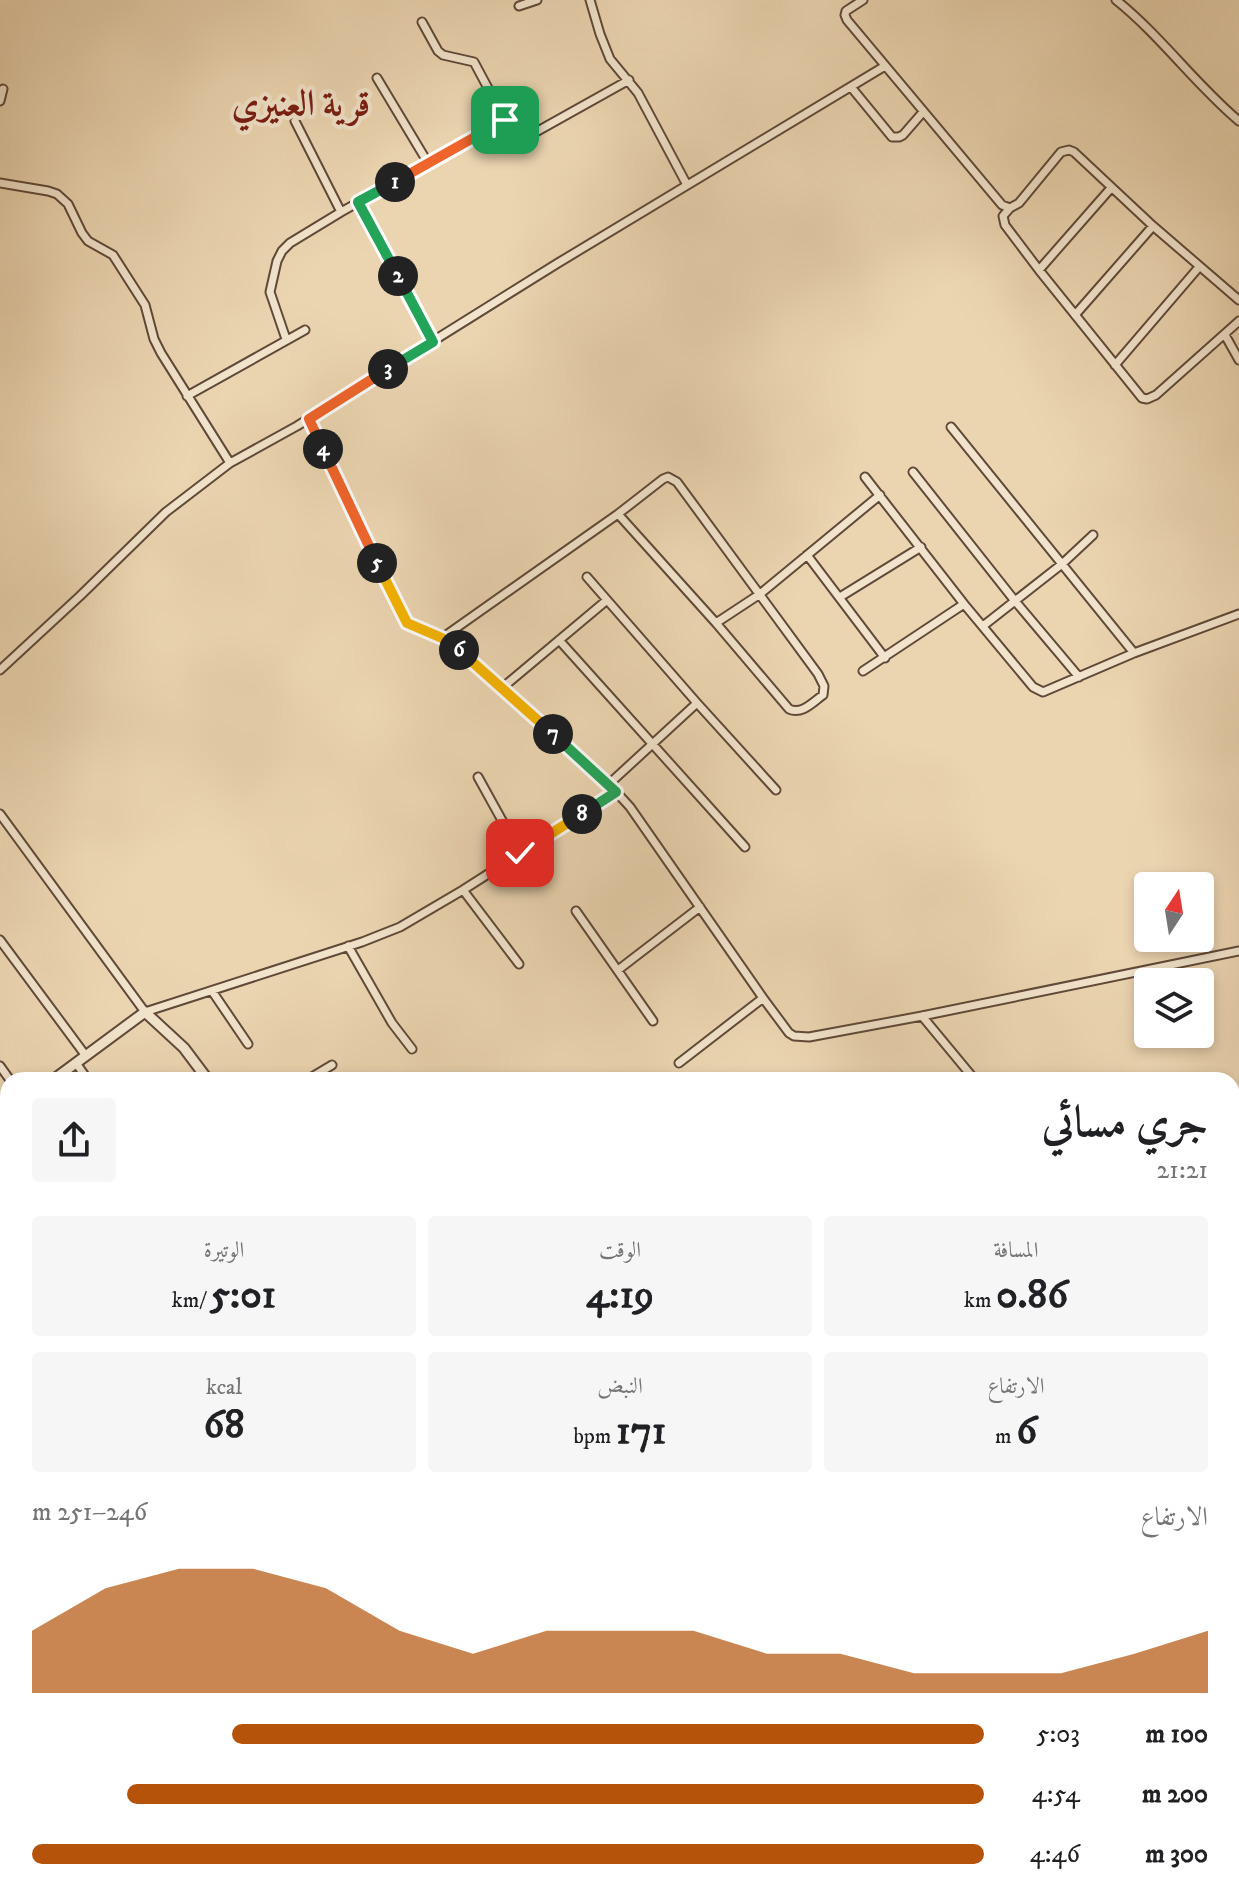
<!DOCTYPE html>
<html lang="ar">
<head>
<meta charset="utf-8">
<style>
	body { margin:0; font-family:"IM FELL DW Pica",Amiri,serif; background:#f6f6f6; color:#202124; direction:rtl; height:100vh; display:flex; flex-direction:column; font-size:30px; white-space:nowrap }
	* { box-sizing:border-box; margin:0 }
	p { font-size:26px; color:#757577 }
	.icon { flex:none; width:44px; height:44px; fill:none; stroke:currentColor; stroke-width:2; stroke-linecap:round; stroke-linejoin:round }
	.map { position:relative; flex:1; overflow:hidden; direction:ltr }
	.panel { position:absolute; left:0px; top:1072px; width:1240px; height:830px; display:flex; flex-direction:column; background:#fff; border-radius:24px 24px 0 0; box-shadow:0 4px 12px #0003; direction:rtl }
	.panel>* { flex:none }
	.needle { width:52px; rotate:12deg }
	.fabs { position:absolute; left:1134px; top:872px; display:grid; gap:16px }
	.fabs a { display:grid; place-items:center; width:80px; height:80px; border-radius:8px; background:#fff; box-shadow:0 4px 12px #0003; font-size:40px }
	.pin { position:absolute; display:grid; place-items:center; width:68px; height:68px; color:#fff; margin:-34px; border-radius:16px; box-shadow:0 4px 12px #0006 }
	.km { position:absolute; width:40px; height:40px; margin:-20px; border-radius:50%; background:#222; color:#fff; font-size:22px; line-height:40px; text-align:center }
	.round { display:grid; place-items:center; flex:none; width:84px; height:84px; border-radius:8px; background:#f6f6f6 }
	.overview { display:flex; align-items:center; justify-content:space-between; height:136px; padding:0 32px }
	h1 { font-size:44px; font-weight:700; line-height:60px }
	.figures { display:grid; grid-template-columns:repeat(3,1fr); gap:12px; height:136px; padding:8px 32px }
	.figures div { display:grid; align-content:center; border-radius:8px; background:#f6f6f6; text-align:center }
	.figures b { font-size:40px; font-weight:700 }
	.figures small { font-size:22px; font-weight:400 }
	.figures p { font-size:22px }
	.chart { height:224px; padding:16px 32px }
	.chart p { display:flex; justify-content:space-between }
	.chart svg { width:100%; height:144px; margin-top:8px; fill:#b45309; opacity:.7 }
	ul { padding:0 32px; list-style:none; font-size:26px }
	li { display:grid; grid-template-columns:128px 96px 1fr; align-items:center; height:60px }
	li i { height:20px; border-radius:10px; background:#b45309 }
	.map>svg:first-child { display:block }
</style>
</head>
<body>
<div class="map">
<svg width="1239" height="1901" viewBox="0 0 1239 1901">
	<rect width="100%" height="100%" fill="#ebd5b1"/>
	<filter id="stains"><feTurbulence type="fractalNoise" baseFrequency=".0025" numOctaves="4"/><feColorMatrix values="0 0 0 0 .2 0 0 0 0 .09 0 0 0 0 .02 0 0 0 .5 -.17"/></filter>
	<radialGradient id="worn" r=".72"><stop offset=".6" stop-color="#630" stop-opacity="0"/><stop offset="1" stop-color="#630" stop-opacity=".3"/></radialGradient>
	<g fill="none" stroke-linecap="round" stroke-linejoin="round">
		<defs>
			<path id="minor" d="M 590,0 L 600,34 L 610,59 L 638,93 L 687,185
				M 863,0 L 846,11 L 845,15 L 847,20 L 1002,205 L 1010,208 L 1019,203 L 1061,152 L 1069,150 L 1074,152 L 1153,226 L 1239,300
				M 1116,0 C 1161,36 1195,84 1239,121
				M 519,6 L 537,0
				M 422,22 L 438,51 L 443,55 L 474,62 L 505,120 L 518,138 L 527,137 L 629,80
				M 377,78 L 428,163
				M 851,87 L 892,137 L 899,137 L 903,135 L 923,112
				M 0,101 L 3,89
				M 295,121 L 341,212
				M 0,183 L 48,191 L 57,194 L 68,204 L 82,233 L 88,241 L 113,255 L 145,305 L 154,339 L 161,353 L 230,463
				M 358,202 L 433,342
				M 1010,208 L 1003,216 L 1005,225 L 1039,270 L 1142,398 L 1147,399 L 1156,395 L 1239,321
				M 1039,270 L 1111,188
				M 1075,315 L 1153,226
				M 1225,335 L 1239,360
				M 286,339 L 270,292 L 277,261 L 282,251 L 290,243 L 341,212 L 505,120
				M 1115,365 L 1199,267
				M 187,396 L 305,330
				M 309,419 L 407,623 L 442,638 L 461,651 L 609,784 L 630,807 L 763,998 L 789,1033 L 794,1036 L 809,1037 L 922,1016 L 1239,951
				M 951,427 L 1134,653
				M 913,472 L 1015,601 L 1079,677
				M 865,477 L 964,604 L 1033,687 L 1043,692 L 1134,653 L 1239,614
				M 807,555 L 885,658
				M 587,577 L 697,703 L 776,790
				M 840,597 L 921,547
				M 716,623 L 760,594 L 880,495
				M 983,626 L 1062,564 L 1093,535
				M 442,638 L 618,514 L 663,479 L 668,477 L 677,482 L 818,674 L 824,686 L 823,695 C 813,702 802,715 789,709 L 716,623 L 618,514
				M 559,640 L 745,847
				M 0,670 L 80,596 L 166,512 L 230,463 L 297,426 L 558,263 L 885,66
				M 863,671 L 964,604
				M 502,688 L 607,600
				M 478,777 L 520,853
				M 609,784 L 697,703
				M 0,814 L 145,1012 L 362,942 L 400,927 L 463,890 L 616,792
				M 463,890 L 519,964
				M 576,911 L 653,1021
				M 0,940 L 86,1056
				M 348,946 L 392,1023 L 412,1049
				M 618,970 L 700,907
				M 212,991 L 248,1044
				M 922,1016 L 975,1080
				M 76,1063 L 88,1080
				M 679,1063 L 763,998
				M 0,1066 L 10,1080
				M 307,1080 L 332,1065
				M 1232,1350 L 1239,1347
				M 0,1468 L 8,1480
				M 1232,1698 L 1239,1694
				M 1232,1722 L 1239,1760
				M 1232,1769 L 1239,1768
				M 1232,1803 L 1239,1802
				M 1232,1836 L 1239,1835
				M 339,1894 L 340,1901
				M 628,1894 L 631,1901
				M 843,1899 L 873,1894"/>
			<path id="tertiary" d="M 53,1080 L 145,1012 L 184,1048 L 208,1080
				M 0,1120 L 8,1114
				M 843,1894 L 843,1901"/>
		</defs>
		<use href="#minor" stroke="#604939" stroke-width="11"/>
		<use href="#tertiary" stroke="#604939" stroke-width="13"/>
		<use href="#minor" stroke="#f2e4cc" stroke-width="7"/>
		<use href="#tertiary" stroke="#f2e4cc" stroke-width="9"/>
	</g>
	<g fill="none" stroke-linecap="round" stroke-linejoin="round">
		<defs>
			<path id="split-1" d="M 395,182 L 505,120"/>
			<path id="split-2" d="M 395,182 L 358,202 L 398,276"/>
			<path id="split-3" d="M 388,369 L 433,342 L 398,276"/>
			<path id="split-4" d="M 323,449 L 309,419 L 388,369"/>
			<path id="split-5" d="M 323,449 L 377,563"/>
			<path id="split-6" d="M 377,563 L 407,623 L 442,638 L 459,650"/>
			<path id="split-7" d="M 459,650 L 553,734"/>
			<path id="split-8" d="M 553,734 L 616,792 L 582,814"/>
			<path id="split-9" d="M 520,853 L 582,814"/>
		</defs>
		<use href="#split-1" stroke="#fff" stroke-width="16"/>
		<use href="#split-2" stroke="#fff" stroke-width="16"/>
		<use href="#split-3" stroke="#fff" stroke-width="16"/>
		<use href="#split-4" stroke="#fff" stroke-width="16"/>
		<use href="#split-5" stroke="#fff" stroke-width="16"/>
		<use href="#split-6" stroke="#fff" stroke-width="16"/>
		<use href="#split-7" stroke="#fff" stroke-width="16"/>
		<use href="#split-8" stroke="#fff" stroke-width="16"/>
		<use href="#split-9" stroke="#fff" stroke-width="16"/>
		<use href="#split-1" stroke="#f0652b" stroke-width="10"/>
		<use href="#split-2" stroke="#22a559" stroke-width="10"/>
		<use href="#split-3" stroke="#22a559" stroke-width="10"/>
		<use href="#split-4" stroke="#f0652b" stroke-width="10"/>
		<use href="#split-5" stroke="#f0652b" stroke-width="10"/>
		<use href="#split-6" stroke="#f5b400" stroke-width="10"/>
		<use href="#split-7" stroke="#f5b400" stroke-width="10"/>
		<use href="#split-8" stroke="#22a559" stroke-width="10"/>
		<use href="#split-9" stroke="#f5b400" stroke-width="10"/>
	</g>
	<g text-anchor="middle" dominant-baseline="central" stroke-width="8" stroke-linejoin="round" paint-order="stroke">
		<g font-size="36" font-weight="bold" fill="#7a1f14" stroke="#f2e4cc">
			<text x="301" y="104">قرية العنيزي</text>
		</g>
	</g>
	<rect width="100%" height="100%" filter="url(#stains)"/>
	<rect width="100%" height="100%" fill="url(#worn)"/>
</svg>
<div class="fabs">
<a><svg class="needle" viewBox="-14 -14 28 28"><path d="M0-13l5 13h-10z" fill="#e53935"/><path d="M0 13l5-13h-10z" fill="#757577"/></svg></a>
<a><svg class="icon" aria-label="layers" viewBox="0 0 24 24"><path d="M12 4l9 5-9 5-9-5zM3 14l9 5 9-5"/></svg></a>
</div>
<div class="pin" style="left:505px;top:120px;background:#1e9e55"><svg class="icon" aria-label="arrive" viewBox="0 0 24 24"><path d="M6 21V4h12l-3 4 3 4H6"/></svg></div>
<div class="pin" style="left:520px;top:853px;background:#d93025"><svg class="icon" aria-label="check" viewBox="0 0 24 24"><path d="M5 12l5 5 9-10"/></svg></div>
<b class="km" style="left:395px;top:182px">1</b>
<b class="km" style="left:398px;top:276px">2</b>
<b class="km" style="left:388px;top:369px">3</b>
<b class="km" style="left:323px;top:449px">4</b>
<b class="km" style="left:377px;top:563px">5</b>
<b class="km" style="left:459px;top:650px">6</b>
<b class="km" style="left:553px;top:734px">7</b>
<b class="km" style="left:582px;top:814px">8</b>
<section class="panel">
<div class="overview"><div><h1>جري مسائي</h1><p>21:21</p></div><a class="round"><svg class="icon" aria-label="share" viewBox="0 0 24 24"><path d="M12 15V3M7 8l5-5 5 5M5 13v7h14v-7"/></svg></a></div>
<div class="figures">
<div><p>المسافة</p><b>0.86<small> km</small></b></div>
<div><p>الوقت</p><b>4:19</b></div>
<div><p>الوتيرة</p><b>5:01<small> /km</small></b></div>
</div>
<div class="figures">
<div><p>الارتفاع</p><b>6<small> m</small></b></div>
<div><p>النبض</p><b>171<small> bpm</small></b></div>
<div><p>kcal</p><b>68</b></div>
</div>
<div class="chart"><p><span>الارتفاع</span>246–251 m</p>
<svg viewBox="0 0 160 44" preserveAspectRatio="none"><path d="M0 44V25L10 12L20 6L30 6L40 12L50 25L60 32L70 25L80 25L90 25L100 32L110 32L120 38L130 38L140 38L150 32L160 25V44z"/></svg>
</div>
<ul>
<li><b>100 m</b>5:03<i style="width:79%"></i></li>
<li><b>200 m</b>4:54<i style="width:90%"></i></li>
<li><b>300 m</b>4:46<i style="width:100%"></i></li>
</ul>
</section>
</div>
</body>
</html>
